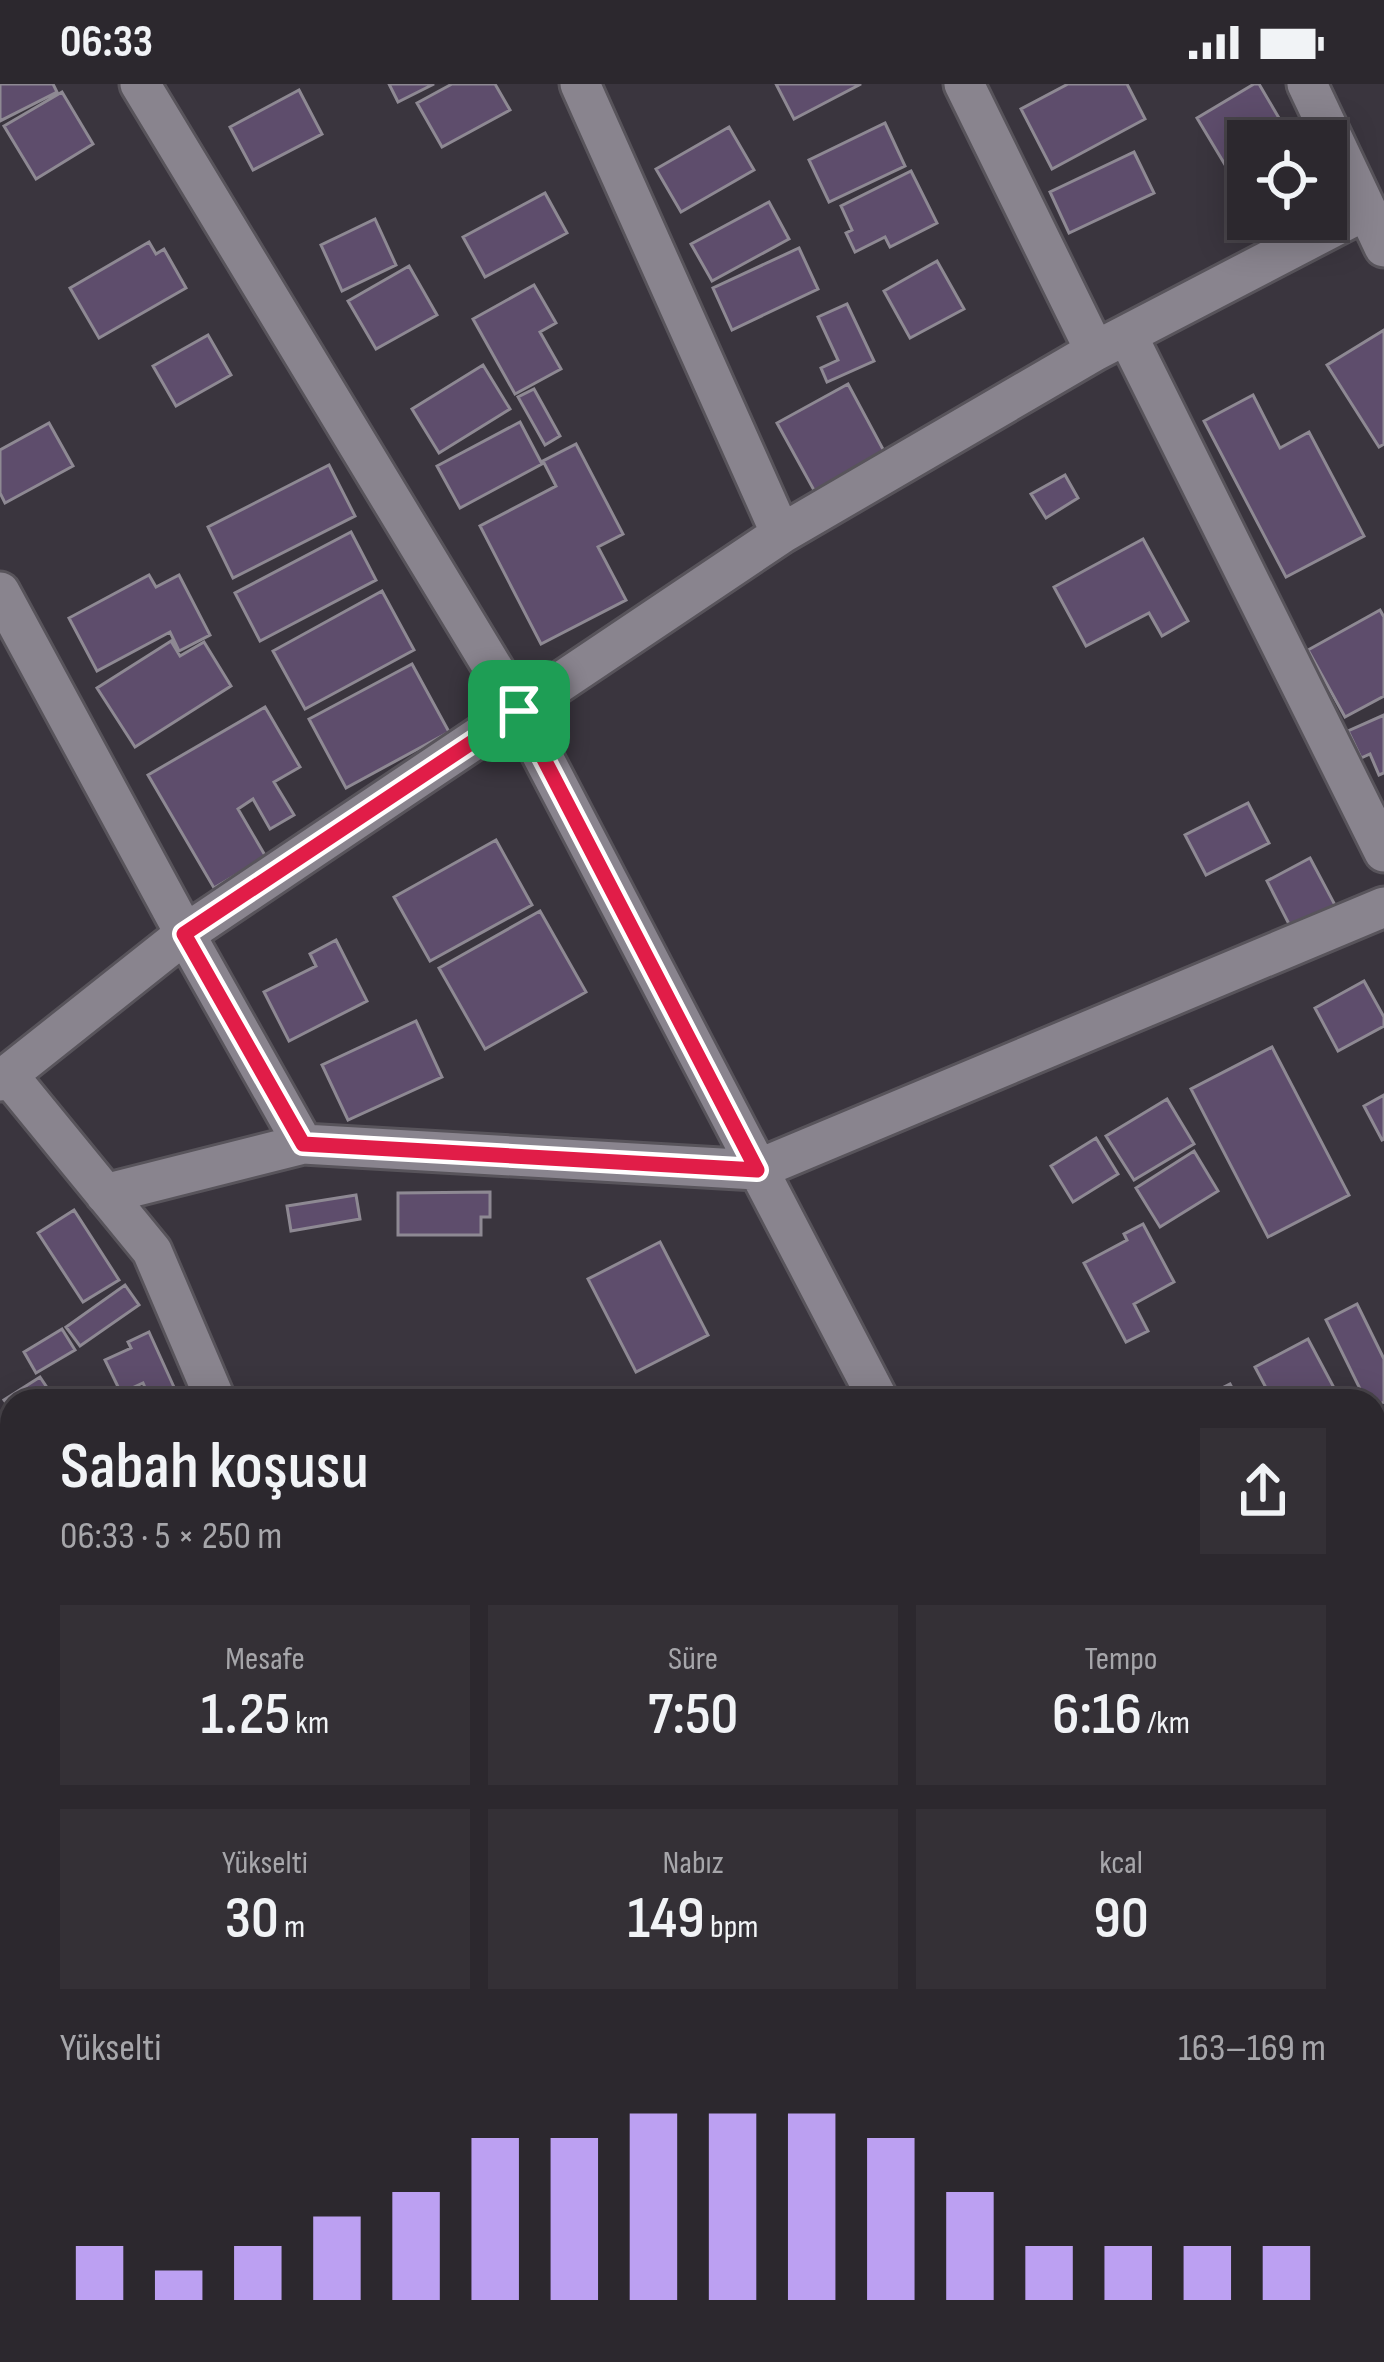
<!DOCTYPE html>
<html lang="tr">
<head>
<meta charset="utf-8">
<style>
	body { margin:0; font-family:"Sofia Sans Condensed",sans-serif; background:#343036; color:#f1f3f6; height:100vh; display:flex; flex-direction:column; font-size:45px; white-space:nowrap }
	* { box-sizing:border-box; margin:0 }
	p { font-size:39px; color:#a6a6aa }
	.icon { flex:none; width:66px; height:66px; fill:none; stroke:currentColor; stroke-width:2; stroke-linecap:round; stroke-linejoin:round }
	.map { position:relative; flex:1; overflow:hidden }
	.panel { position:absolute; left:0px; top:1305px; width:1386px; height:975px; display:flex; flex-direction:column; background:#2c282e; border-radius:36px 36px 0 0; box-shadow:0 6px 30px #0003,0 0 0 3px #48444a }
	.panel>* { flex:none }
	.controls { position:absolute; left:1227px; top:36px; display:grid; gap:24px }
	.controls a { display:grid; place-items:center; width:120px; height:120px; border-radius:0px; background:#2c282e; box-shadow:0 6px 30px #0003,0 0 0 3px #48444a; font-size:60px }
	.pin { position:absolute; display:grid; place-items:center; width:102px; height:102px; color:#fff; margin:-51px; border-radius:24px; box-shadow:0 6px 18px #0006 }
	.round { display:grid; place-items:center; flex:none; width:126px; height:126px; border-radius:0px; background:#343036 }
	.overview { display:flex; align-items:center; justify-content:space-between; height:204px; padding:0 60px }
	h1 { font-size:66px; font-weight:600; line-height:90px }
	.metrics { display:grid; grid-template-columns:repeat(3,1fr); gap:18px; height:204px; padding:12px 60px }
	.metrics div { display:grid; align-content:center; border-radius:0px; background:#343036; text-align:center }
	.metrics b { font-size:60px; font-weight:600 }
	.metrics small { font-size:33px; font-weight:400 }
	.metrics p { font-size:33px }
	.chart { height:336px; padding:24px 60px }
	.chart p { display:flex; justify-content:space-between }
	.chart svg { width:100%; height:216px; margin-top:12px; stroke:#bca0f2; stroke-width:6 }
	.status { display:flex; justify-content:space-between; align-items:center; height:84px; padding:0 60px; background:#2c282e; direction:ltr }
	.status svg { height:33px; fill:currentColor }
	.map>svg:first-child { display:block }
</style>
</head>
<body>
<div class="status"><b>06:33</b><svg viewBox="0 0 49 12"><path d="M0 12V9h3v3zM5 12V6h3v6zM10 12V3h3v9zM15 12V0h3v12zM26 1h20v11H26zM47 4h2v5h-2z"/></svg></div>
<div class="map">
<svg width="1384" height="2278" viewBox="0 0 1384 2278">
	<rect width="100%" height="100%" fill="#3a353e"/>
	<path fill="#5e4d6c" stroke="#8e8993" stroke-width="3" d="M 0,0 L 53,0 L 57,8 L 0,37 Z
		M 389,0 L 434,0 L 398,18 Z
		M 452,0 L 495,0 L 510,26 L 442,63 L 417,19 Z
		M 776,0 L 861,0 L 794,35 Z
		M 1068,0 L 1127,0 L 1145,35 L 1052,85 L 1021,25 Z
		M 1254,0 L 1259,0 L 1286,46 L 1293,42 L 1301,57 L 1248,57 L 1248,119 L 1197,34 Z
		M 299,6 L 322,50 L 253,86 L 230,43 Z
		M 62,8 L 93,60 L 36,95 L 4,42 Z
		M 885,39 L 905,82 L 829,118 L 809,76 Z
		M 729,43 L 754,86 L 681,128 L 656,85 Z
		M 1134,68 L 1154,109 L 1069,149 L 1050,108 Z
		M 911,87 L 937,139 L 890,163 L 885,153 L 855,168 L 846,149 L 852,146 L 841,122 Z
		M 545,109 L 567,149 L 485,193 L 463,153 Z
		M 769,118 L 789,155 L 712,197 L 691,160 Z
		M 375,135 L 396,181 L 342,207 L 321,161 Z
		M 1257,135 L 1302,135 L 1269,154 Z
		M 149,158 L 156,170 L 164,165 L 186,204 L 99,254 L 70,204 Z
		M 799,164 L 818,205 L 732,246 L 713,204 Z
		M 937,177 L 964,225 L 910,254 L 884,207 Z
		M 409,182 L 437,231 L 376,265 L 348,217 Z
		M 534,201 L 556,239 L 540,248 L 561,285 L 515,310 L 473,235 Z
		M 847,220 L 874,277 L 827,298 L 821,284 L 838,276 L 818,233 Z
		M 1384,246 L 1384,360 L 1379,363 L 1327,281 Z
		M 208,251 L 231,291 L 176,322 L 153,282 Z
		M 483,281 L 510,325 L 439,369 L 412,325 Z
		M 848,300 L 885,369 L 815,408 L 777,339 Z
		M 534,305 L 560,352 L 545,361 L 518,313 Z
		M 1253,311 L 1280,364 L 1309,348 L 1364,452 L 1286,493 L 1204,337 Z
		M 520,338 L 542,380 L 460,424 L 437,382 Z
		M 49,339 L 73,382 L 5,419 L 0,409 L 0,366 Z
		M 576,360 L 623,450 L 598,463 L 626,516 L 541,560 L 480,442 L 556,402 L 543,377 Z
		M 329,381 L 355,432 L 233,494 L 208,443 Z
		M 1065,391 L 1078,414 L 1046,434 L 1031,410 Z
		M 351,448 L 376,496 L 260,557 L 235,509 Z
		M 1143,455 L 1188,537 L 1162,552 L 1149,529 L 1086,562 L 1054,503 Z
		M 149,491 L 156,503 L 179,491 L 210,551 L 179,567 L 170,548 L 97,587 L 69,534 Z
		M 382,507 L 414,566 L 305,625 L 273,567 Z
		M 1380,526 L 1384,533 L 1384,612 L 1345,633 L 1308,566 Z
		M 171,557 L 180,572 L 204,558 L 231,602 L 135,663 L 97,604 Z
		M 412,580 L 449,648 L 346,704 L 309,635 Z
		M 265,623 L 300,683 L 274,698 L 294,731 L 270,745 L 253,715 L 238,725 L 266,773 L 214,804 L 148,691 Z
		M 1384,631 L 1384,689 L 1379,691 L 1370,670 L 1361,674 L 1348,647 Z
		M 1248,719 L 1269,759 L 1206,791 L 1185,751 Z
		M 496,756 L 532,821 L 430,877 L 394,813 Z
		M 1310,774 L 1335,821 L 1291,844 L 1267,797 Z
		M 540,827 L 586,908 L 485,965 L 439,884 Z
		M 336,856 L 367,917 L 289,957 L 264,908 L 316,882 L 310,870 Z
		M 1364,897 L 1384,933 L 1384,942 L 1338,967 L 1315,924 Z
		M 416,937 L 442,993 L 348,1036 L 322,981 Z
		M 1272,963 L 1349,1111 L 1268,1153 L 1191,1005 Z
		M 1384,1011 L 1384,1055 L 1382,1056 L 1364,1022 Z
		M 1167,1015 L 1194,1060 L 1134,1096 L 1106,1052 Z
		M 1096,1054 L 1118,1090 L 1073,1118 L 1051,1082 Z
		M 1194,1067 L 1218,1107 L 1160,1143 L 1136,1104 Z
		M 490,1108 L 490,1133 L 481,1133 L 481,1151 L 398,1151 L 398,1109 Z
		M 356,1111 L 360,1135 L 291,1147 L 287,1122 Z
		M 74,1126 L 119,1196 L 83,1218 L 38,1149 Z
		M 1143,1140 L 1174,1198 L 1134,1220 L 1148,1247 L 1126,1258 L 1084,1179 L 1127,1156 L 1124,1150 Z
		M 660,1158 L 708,1251 L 636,1288 L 588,1195 Z
		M 125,1201 L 139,1221 L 80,1262 L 66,1243 Z
		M 1357,1220 L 1384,1275 L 1384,1318 L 1374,1323 L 1374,1317 L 1366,1317 L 1326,1236 Z
		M 62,1245 L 75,1266 L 36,1289 L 24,1268 Z
		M 149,1248 L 178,1312 L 167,1317 L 151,1317 L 143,1299 L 121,1309 L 105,1276 L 131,1264 L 128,1258 Z
		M 1308,1255 L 1341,1317 L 1273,1317 L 1255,1283 Z
		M 40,1293 L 52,1311 L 41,1317 L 12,1317 L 12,1327 L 4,1316 Z
		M 1230,1300 L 1239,1317 L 1196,1317 Z
		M 110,1306 L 115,1317 L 95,1317 L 94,1313 Z
		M 12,1365 L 12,1420 L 0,1428 L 0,1373 Z
		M 12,1498 L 12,1547 L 6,1551 L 0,1541 L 0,1506 Z
		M 12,1638 L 12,1698 L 0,1706 L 0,1646 Z
		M 12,2090 L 12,2194 L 0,2175 L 0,2097 Z
		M 73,2268 L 141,2268 L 128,2278 L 76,2278 L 70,2270 Z
		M 305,2268 L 394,2268 L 380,2278 L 312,2278 Z
		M 456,2268 L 461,2268 L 468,2278 L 442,2278 Z
		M 507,2268 L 553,2268 L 560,2278 L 514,2278 Z
		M 873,2268 L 1000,2268 L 1007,2278 L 858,2278 Z
		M 1300,2268 L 1347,2268 L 1352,2277 L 1306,2278 Z"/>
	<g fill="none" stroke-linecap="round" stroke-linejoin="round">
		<defs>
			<path id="street" d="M 140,0 L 519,627 L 879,1317
				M 580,0 L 781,450
				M 964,0 L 1095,267
				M 1307,0 L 1384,163
				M 1127,251 L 1384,768
				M 0,508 L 185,850 L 303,1060
				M 8,991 L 152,1167 L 216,1317
				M 0,997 L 185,850 L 781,450 L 1095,267 L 1366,126
				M 105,1110 L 303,1060 L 756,1086 L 1384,823
				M 1374,1375 L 1384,1370
				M 0,1762 L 12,1753
				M 1374,1820 L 1384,1816
				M 0,2029 L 12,2021
				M 1073,2268 L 1079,2278
				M 758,2278 L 770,2268"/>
			<path id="secondary" d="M 0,1879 L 12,1898
				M 213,2278 L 214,2268"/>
		</defs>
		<use href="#street" stroke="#58545b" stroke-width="45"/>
		<use href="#secondary" stroke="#58545b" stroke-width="63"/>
		<use href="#street" stroke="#89848e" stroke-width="39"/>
		<use href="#secondary" stroke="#9682a6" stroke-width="57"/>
	</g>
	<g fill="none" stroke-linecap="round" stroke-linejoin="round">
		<defs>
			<path id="route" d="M 519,627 L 757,1086 L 303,1060 L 184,850 Z"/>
		</defs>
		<use href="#route" stroke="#fff" stroke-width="24"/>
		<use href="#route" stroke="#e11d48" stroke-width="15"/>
	</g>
</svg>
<div class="controls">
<a><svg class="icon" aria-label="locate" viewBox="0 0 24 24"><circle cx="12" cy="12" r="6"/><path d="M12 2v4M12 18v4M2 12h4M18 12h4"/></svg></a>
</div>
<div class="pin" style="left:519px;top:627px;background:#1e9e55"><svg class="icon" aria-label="arrive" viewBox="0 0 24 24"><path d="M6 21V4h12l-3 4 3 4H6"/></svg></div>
<section class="panel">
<div class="overview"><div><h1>Sabah koşusu</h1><p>06:33 · 5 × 250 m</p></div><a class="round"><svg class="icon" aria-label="share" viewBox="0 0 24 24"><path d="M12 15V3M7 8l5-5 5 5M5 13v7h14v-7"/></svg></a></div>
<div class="metrics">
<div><p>Mesafe</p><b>1.25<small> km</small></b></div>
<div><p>Süre</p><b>7:50</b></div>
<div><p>Tempo</p><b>6:16<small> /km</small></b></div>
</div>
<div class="metrics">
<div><p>Yükselti</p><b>30<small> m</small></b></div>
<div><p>Nabız</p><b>149<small> bpm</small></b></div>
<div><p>kcal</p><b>90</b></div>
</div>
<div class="chart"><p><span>Yükselti</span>163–169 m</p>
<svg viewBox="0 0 160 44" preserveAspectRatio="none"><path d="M5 44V33M15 44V38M25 44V33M35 44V27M45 44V22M55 44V11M65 44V11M75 44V6M85 44V6M95 44V6M105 44V11M115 44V22M125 44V33M135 44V33M145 44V33M155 44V33"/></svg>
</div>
</section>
</div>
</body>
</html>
